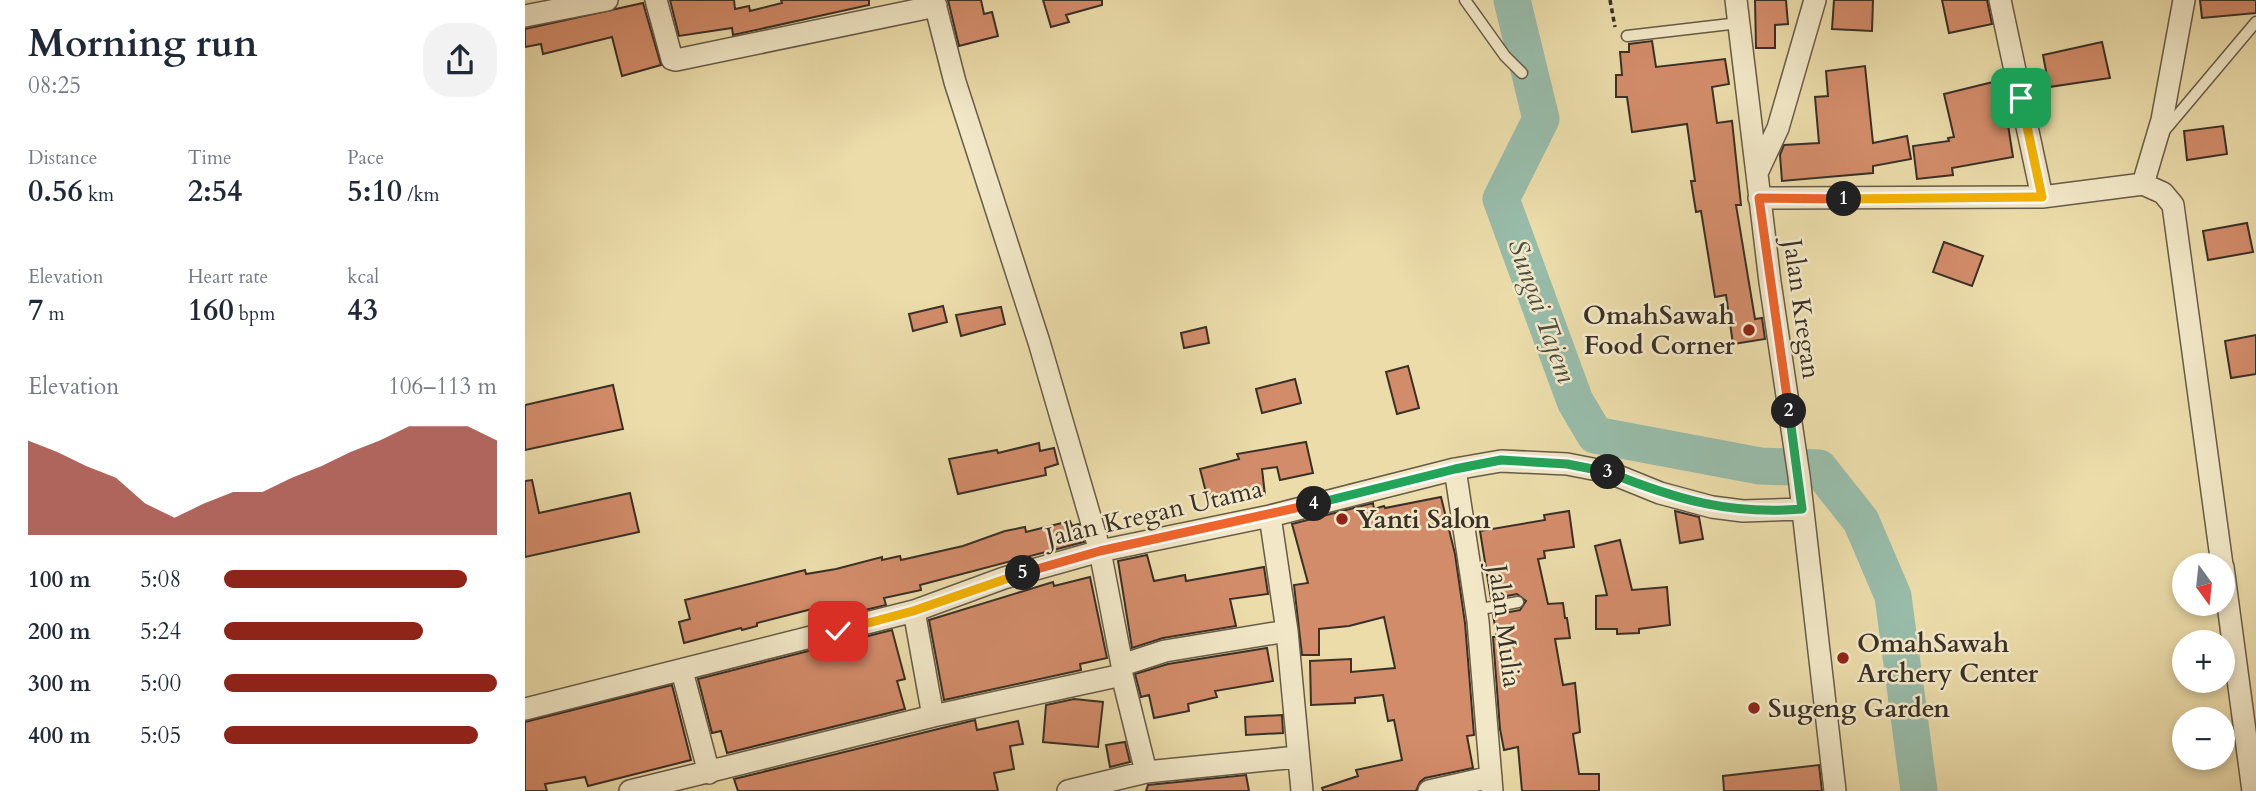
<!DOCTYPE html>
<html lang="en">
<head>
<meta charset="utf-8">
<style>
	body { margin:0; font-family:Cardo,serif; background:#f2f2f3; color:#1f2937; height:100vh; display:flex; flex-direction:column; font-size:26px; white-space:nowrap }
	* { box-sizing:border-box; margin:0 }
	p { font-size:23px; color:#747a83 }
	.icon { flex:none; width:38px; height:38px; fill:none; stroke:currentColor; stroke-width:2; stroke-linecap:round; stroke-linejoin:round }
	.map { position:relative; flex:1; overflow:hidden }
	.drawer { display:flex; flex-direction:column; background:#fff; width:525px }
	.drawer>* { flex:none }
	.needle { width:46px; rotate:165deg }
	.buttons { position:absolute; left:1647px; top:553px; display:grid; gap:14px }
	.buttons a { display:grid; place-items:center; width:63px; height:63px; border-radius:50%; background:#fff; box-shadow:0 4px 10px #0003; font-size:35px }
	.pin { position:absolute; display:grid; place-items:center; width:60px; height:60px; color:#fff; margin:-30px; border-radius:14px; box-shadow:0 4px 10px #0006 }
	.km { position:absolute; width:35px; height:35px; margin:-18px; border-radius:50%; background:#222; color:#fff; font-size:19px; line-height:35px; text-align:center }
	.round { display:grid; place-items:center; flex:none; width:74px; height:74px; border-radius:28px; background:#f2f2f3 }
	.head { display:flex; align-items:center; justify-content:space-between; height:119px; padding:0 28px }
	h1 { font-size:38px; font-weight:700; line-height:52px }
	.stats { display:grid; grid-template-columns:repeat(3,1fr); gap:10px; height:119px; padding:7px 28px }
	.stats div { display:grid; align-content:center }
	.stats b { font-size:30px; font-weight:700 }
	.stats small { font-size:19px; font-weight:400 }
	.stats p { font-size:19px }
	.chart { height:196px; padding:14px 28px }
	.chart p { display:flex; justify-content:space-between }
	.chart svg { width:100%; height:126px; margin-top:7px; fill:#8f2418; opacity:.7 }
	ul { padding:0 28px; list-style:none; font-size:23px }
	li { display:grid; grid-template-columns:112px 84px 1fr; align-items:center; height:52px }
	li i { height:18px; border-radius:9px; background:#8f2418 }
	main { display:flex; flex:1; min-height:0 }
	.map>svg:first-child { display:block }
</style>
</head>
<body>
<main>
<section class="drawer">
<div class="head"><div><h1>Morning run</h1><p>08:25</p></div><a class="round"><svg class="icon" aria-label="share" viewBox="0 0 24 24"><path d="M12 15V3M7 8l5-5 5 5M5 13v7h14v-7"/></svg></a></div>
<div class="stats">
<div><p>Distance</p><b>0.56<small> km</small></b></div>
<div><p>Time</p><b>2:54</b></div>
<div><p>Pace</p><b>5:10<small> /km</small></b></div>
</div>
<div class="stats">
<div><p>Elevation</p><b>7<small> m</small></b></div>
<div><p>Heart rate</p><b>160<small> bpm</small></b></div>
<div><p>kcal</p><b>43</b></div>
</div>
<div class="chart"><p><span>Elevation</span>106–113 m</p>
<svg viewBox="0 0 160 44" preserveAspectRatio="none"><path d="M0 44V11L10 15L20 20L30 24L40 33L50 38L60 33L70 29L80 29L90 24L100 20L110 15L120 11L130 6L140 6L150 6L160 11V44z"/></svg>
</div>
<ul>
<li><b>100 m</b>5:08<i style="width:89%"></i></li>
<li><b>200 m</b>5:24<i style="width:73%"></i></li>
<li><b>300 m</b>5:00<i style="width:100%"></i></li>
<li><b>400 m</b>5:05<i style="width:93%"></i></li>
</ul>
</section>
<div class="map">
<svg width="1731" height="791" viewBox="0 0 1731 791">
	<rect width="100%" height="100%" fill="#ebdcaa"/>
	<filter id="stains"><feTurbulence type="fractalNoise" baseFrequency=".00286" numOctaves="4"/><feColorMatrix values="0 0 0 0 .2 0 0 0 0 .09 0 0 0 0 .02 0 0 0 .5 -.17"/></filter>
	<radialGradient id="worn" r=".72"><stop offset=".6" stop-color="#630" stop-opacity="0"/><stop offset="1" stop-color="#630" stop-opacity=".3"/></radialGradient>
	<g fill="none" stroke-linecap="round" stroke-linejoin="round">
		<path stroke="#98bcaa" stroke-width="37" d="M 987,0 L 1016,119 L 976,199 L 1050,401 L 1070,435 L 1235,466 L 1294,468 L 1336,521 L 1368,596 L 1394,791"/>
	</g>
	<path fill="#d38c6a" stroke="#393027" stroke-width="2" d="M 145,0 L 209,0 L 210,9 L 224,6 L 225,11 L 257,3 L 256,0 L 344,0 L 344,5 L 208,35 L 207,28 L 154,36 Z
		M 423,0 L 456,0 L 459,14 L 467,12 L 473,36 L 434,46 Z
		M 518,0 L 577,0 L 577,5 L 541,15 L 544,22 L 526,27 Z
		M 1230,0 L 1261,0 L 1263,24 L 1250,25 L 1250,48 L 1231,48 Z
		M 1309,0 L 1348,0 L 1347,31 L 1307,29 Z
		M 1417,0 L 1462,0 L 1467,24 L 1424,33 Z
		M 1675,0 L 1731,0 L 1731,13 L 1677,18 Z
		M 118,3 L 136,65 L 97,76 L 87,37 L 18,54 L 16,44 L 0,47 L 0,29 Z
		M 1127,41 L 1131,67 L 1200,59 L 1204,84 L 1187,87 L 1192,123 L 1207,121 L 1216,205 L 1211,205 L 1230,319 L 1237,318 L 1240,339 L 1208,344 L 1201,295 L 1190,297 L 1176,211 L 1171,212 L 1166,181 L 1170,181 L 1162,124 L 1107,132 L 1102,97 L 1091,97 L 1091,75 L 1097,75 L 1095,52 L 1104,52 L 1104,44 Z
		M 1577,42 L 1585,78 L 1524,87 L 1518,55 Z
		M 1340,66 L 1348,143 L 1382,136 L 1386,159 L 1348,166 L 1348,173 L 1257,181 L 1255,155 L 1259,145 L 1294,143 L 1290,97 L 1303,96 L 1301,71 Z
		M 1476,80 L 1488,157 L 1427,168 L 1428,175 L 1392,179 L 1388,146 L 1424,141 L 1423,138 L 1429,137 L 1419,94 Z
		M 1698,126 L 1702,154 L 1662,160 L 1659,131 Z
		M 1722,223 L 1728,252 L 1683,260 L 1678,231 Z
		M 1419,242 L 1458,256 L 1447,286 L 1408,272 Z
		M 418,306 L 422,322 L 388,331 L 384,314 Z
		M 476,307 L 480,324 L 436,336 L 431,315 Z
		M 681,327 L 684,343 L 659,348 L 656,333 Z
		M 1731,335 L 1731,374 L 1706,378 L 1700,341 Z
		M 883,366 L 894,408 L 872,414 L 861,372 Z
		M 770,379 L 776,403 L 737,413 L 731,389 Z
		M 88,385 L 98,429 L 0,450 L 0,405 Z
		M 781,442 L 788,473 L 755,480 L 752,467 L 737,469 L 740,495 L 725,498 L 723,491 L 683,500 L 675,469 L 714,459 L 712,454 Z
		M 514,443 L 515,451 L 529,448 L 533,464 L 520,468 L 521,475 L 433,494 L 424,459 L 472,450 L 473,453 Z
		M 7,480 L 14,513 L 105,493 L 114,532 L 0,557 L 0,481 Z
		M 916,497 L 930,554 L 940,623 L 949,735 L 942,736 L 948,768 L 900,778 L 895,782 L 891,791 L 798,791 L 797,788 L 833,776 L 831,770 L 877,760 L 869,720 L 863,721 L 858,695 L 830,698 L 830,703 L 786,705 L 785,661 L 826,659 L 826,672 L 870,668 L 859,617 L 824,626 L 794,629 L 794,655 L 777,655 L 769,585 L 783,583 L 767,524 L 848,503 L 849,509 L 859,506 L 860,508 Z
		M 1044,511 L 1049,547 L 1019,551 L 1020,558 L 1013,559 L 1023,604 L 1038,603 L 1040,618 L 1042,618 L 1045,638 L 1030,639 L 1038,685 L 1050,683 L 1055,732 L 1048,734 L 1054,774 L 1074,774 L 1074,791 L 997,791 L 993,747 L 979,750 L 975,729 L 968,637 L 972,637 L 968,615 L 995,610 L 1001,601 L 992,594 L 966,599 L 955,531 L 1020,520 L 1019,515 Z
		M 1150,511 L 1174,517 L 1178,539 L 1155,543 Z
		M 545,521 L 547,526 L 554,524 L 559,542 L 395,585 L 396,590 L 359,598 L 361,605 L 294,621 L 291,608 L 232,623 L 232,626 L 217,630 L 216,628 L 159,643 L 154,622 L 165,619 L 160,600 L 280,570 L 281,574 L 311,569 L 357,557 L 357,560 L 375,556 L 376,560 L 438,546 L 480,531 L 500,527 L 501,532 Z
		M 1095,540 L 1107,590 L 1142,587 L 1145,625 L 1114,629 L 1114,633 L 1092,634 L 1092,629 L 1071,629 L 1071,596 L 1082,595 L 1070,546 Z
		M 622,555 L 629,581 L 660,575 L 661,581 L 739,567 L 743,594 L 705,599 L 711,626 L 638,638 L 607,648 L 593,561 Z
		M 565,577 L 582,658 L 555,664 L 556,670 L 419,700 L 404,620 L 528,582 L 529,586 Z
		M 367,630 L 380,679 L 372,681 L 380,709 L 202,753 L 196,731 L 187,733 L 173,679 Z
		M 742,648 L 748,681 L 690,691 L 692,697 L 663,704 L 664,711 L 629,718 L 624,695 L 616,697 L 610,674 L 643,664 Z
		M 147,685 L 166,760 L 63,786 L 60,777 L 20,784 L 22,791 L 0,791 L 0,722 Z
		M 549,699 L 578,702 L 573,747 L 518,742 L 521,705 Z
		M 757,715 L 758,733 L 721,735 L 720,717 Z
		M 450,720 L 452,730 L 493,721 L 498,744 L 485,746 L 489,769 L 469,773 L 473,791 L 213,791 L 209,779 Z
		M 600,742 L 605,762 L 585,767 L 581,745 Z
		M 1294,765 L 1297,791 L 1199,791 L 1198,776 Z
		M 721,775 L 724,791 L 621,791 L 623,785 Z"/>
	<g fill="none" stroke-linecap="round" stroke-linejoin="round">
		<defs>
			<path id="service" d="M 940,0 L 980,56 L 997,73
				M 1102,36 L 1214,23
				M 1640,130 L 1731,22
				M 951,610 L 993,602"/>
			<path id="minor" d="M 131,0 L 147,59 L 151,60 L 411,6
				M 409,0 L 430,82 L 514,342 L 575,551 L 597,665 L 640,651 L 762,631
				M 1211,0 L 1245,282 L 1274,476 L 1310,791
				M 1475,0 L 1517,197
				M 0,16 L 82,0
				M 1232,173 L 1253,128 L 1290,0
				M 1618,184 L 1637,120 L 1659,0
				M 1234,198 L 1517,197 L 1618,184 L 1638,193 L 1648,205 L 1697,565
				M 930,469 L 953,621 L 967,791
				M 745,516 L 762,631 L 777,791
				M 1698,567 L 1728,791
				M 389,611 L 408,716
				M 157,671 L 184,773
				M 0,709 L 389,611 L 479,578 L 575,551 L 745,516 L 930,469 L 976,461 L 1042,464 L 1083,472 L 1135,493 L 1187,507 L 1218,511 L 1277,509
				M 105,791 L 408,716 L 597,675 L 621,772
				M 543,791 L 621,772 L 772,757
				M 904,791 L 966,777"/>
		</defs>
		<use href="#service" stroke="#665b48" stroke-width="13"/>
		<use href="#minor" stroke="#665b48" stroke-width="24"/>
		<path stroke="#393027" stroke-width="3.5" stroke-dasharray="5 3.5" stroke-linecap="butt" d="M 1085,0 L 1090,27"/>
		<use href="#service" stroke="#f2e8c8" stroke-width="10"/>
		<use href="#minor" stroke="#f2e8c8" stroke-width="21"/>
	</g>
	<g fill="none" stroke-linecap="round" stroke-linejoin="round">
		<defs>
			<path id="split-1" d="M 1319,199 L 1517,197 L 1496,98"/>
			<path id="split-2" d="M 1264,411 L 1234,198 L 1319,199"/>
			<path id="split-3" d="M 1083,472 C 1150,499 1203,515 1277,509 L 1264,411"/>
			<path id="split-4" d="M 789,504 L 930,469 L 976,460 L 1042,464 L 1083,472"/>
			<path id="split-5" d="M 498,573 L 575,551 L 789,504"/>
			<path id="split-6" d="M 313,631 L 388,611 L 498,573"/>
		</defs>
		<use href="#split-1" stroke="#fff" stroke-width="14"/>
		<use href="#split-2" stroke="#fff" stroke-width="14"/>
		<use href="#split-3" stroke="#fff" stroke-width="14"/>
		<use href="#split-4" stroke="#fff" stroke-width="14"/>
		<use href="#split-5" stroke="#fff" stroke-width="14"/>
		<use href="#split-6" stroke="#fff" stroke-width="14"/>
		<use href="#split-1" stroke="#f5b400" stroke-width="9"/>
		<use href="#split-2" stroke="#f0652b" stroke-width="9"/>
		<use href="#split-3" stroke="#22a559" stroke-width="9"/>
		<use href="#split-4" stroke="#22a559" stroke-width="9"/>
		<use href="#split-5" stroke="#f0652b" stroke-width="9"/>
		<use href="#split-6" stroke="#f5b400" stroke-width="9"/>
	</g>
	<g fill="#8f2418" stroke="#f2e8c8" stroke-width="2.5">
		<circle cx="1224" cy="330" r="7"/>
		<circle cx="817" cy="519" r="7"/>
		<circle cx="1318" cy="658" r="7"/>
		<circle cx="1229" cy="708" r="7"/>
	</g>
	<g text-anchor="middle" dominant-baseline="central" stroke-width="5" stroke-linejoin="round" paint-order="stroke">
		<g font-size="26" fill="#393027" stroke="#f2e8c8">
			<text transform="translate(1277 309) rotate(82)">Jalan Kregan</text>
			<text transform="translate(629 513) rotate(-13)">Jalan Kregan Utama</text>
			<text transform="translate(980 626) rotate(83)">Jalan Mulia</text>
		</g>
		<g font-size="26" font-weight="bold" fill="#393027" stroke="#f2e8c8" text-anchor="start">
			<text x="1210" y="315" text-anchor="end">OmahSawah<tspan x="1210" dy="30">Food Corner</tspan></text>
			<text x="831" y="519">Yanti Salon</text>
			<text x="1332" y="643">OmahSawah<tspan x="1332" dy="30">Archery Center</tspan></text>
			<text x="1243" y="708">Sugeng Garden</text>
		</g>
		<g font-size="28" font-style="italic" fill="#4c4c41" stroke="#f2e8c8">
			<text transform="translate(1017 311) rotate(70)">Sungai Tajem</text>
		</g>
	</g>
	<rect width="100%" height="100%" filter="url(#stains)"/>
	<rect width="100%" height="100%" fill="url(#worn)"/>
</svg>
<div class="buttons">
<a><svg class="needle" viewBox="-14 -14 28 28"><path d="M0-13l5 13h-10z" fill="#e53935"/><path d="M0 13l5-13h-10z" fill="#747a83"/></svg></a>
<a>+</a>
<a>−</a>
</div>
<div class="pin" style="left:1496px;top:98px;background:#1e9e55"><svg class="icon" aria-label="arrive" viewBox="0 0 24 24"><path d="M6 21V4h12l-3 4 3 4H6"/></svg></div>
<div class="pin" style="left:313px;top:631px;background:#d93025"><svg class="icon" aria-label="check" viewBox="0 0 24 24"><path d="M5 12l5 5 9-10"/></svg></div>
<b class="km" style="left:1319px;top:199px">1</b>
<b class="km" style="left:1264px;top:411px">2</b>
<b class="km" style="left:1083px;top:472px">3</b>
<b class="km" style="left:789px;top:504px">4</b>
<b class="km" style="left:498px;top:573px">5</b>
</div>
</main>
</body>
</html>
